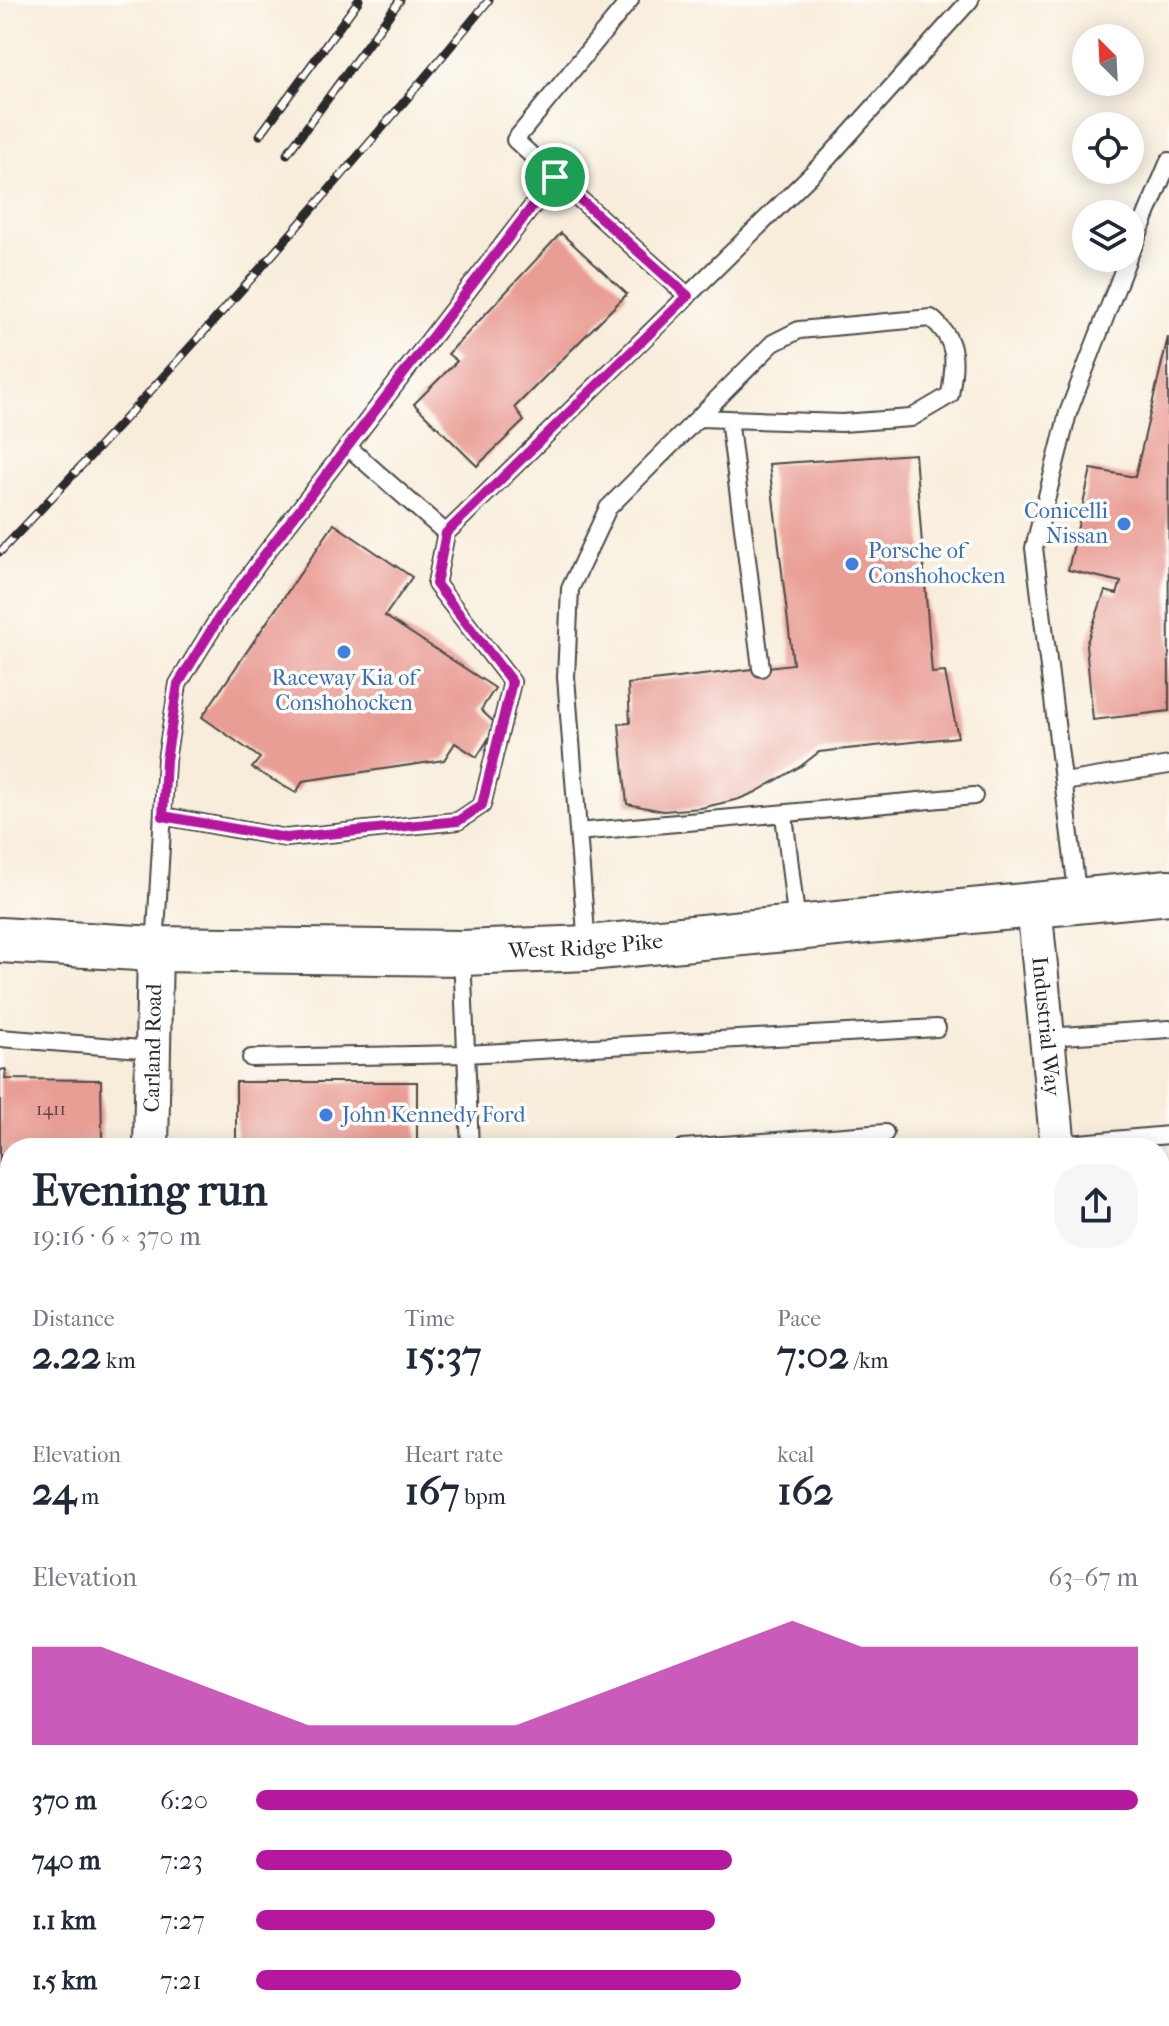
<!DOCTYPE html>
<html lang="en">
<head>
<meta charset="utf-8">
<style>
	body { margin:0; font-family:"IM FELL French Canon",serif; background:#f6f6f7; color:#1f2937; height:100vh; display:flex; flex-direction:column; font-size:30px; white-space:nowrap }
	* { box-sizing:border-box; margin:0 }
	p { font-size:26px; color:#747a83 }
	.icon { flex:none; width:44px; height:44px; fill:none; stroke:currentColor; stroke-width:2; stroke-linecap:round; stroke-linejoin:round }
	.map { position:relative; flex:1; overflow:hidden }
	.drawer { position:absolute; left:0px; top:1138px; width:1170px; height:888px; display:flex; flex-direction:column; background:#fff; border-radius:32px 32px 0 0; box-shadow:0 4px 20px #0003 }
	.drawer>* { flex:none }
	.needle { width:52px; rotate:336deg }
	.controls { position:absolute; left:1072px; top:24px; display:grid; gap:16px }
	.controls a { display:grid; place-items:center; width:72px; height:72px; border-radius:50%; background:#fff; box-shadow:0 4px 20px #0003; font-size:40px }
	.pin { position:absolute; display:grid; place-items:center; width:68px; height:68px; color:#fff; margin:-34px; border:4px solid #fff; border-radius:50%; box-shadow:0 2px 8px #0007 }
	.round { display:grid; place-items:center; flex:none; width:84px; height:84px; border-radius:32px; background:#f6f6f7 }
	.head { display:flex; align-items:center; justify-content:space-between; height:136px; padding:0 32px }
	h1 { font-size:44px; font-weight:800; line-height:60px }
	.figures { display:grid; grid-template-columns:repeat(3,1fr); gap:12px; height:136px; padding:8px 32px }
	.figures div { display:grid; align-content:center }
	.figures b { font-size:40px; font-weight:800 }
	.figures small { font-size:22px; font-weight:400 }
	.figures p { font-size:22px }
	.chart { height:224px; padding:16px 32px }
	.chart p { display:flex; justify-content:space-between }
	.chart svg { width:100%; height:144px; margin-top:8px; fill:#b5179e; opacity:.7 }
	ul { padding:0 32px; list-style:none; font-size:26px }
	li { display:grid; grid-template-columns:128px 96px 1fr; align-items:center; height:60px }
	li i { height:20px; border-radius:10px; background:#b5179e }
	.map>svg:first-child { display:block }
</style>
</head>
<body>
<div class="map">
<svg width="1169" height="2026" viewBox="0 0 1169 2026">
	<rect width="100%" height="100%" fill="#fdfcf7"/>
	<filter id="ink" filterUnits="userSpaceOnUse"><feTurbulence type="fractalNoise" baseFrequency=".0125" numOctaves="2"/><feDisplacementMap in="SourceGraphic" scale="16" xChannelSelector="R" yChannelSelector="G"/><feConvolveMatrix kernelMatrix="1 2 1 2 8 2 1 2 1" color-interpolation-filters="sRGB"/></filter>
	<filter id="wash" filterUnits="userSpaceOnUse"><feTurbulence type="fractalNoise" baseFrequency=".006" numOctaves="4" result="noise"/><feDisplacementMap in="SourceGraphic" scale="32" xChannelSelector="R" yChannelSelector="G"/><feGaussianBlur stdDeviation="1.8" result="paint"/><feColorMatrix in="noise" values="0 0 0 0 0 0 0 0 0 0 0 0 0 0 0 0 0 1.4 0 .05"/><feComposite in="paint" operator="in"/></filter>
	<g filter="url(#wash)">
		<rect width="100%" height="100%" fill="#f8eddb"/>
		<g id="blocks">
			<path fill="#e99e95" d="M 561,233 L 627,294 L 515,407 L 524,421 L 477,466 L 414,404 L 457,361 L 448,354 Z
				M 1168,337 L 1169,711 L 1093,720 L 1086,645 L 1105,591 L 1117,594 L 1121,582 L 1068,570 L 1091,469 L 1135,477 Z
				M 915,454 L 932,673 L 945,672 L 958,737 L 819,752 L 801,766 L 756,792 L 739,799 L 701,808 L 663,811 L 627,804 L 619,724 L 630,723 L 628,684 L 793,664 L 769,464 Z
				M 334,524 L 412,577 L 385,616 L 495,688 L 481,710 L 497,725 L 477,757 L 455,743 L 444,760 L 303,781 L 296,793 L 252,768 L 260,758 L 202,717 Z
				M 6,1069 L 5,1079 L 101,1080 L 102,1139 L 78,1144 L 78,1148 L 10,1148 L 10,1198 L 0,1195 L 0,1070 Z
				M 236,1082 L 417,1082 L 417,1148 L 236,1148 Z"/>
		</g>
	</g>
	<g filter="url(#ink)">
		<use href="#blocks" fill-opacity="0" stroke="#4a4845" stroke-width="2"/>
		<g fill="none" stroke-linecap="round" stroke-linejoin="round">
			<defs>
				<path id="service" d="M 555,177 L 688,296
					M 1130,254 L 1169,161
					M 729,419 L 761,668
					M 348,447 L 446,533
					M 1064,782 L 1169,765
					M 784,815 L 797,925
					M 163,816 L 286,838 L 458,821 L 482,805 L 512,682 L 436,584 L 446,533 L 828,158 L 970,0
					M 578,832 L 974,796
					M 1078,899 L 1034,548 L 1068,413 L 1128,258
					M 587,946 L 566,677 L 570,589 L 608,508 L 773,343 L 799,330 L 931,318 C 959,341 955,363 950,395 L 911,418 L 842,423 L 699,418
					M 155,949 L 166,760 L 178,684 L 220,616 L 265,554 L 555,177 L 515,140 L 630,0
					M 462,954 L 470,1148
					M 1047,1037 L 1169,1029
					M 0,1038 L 154,1050
					M 251,1058 L 466,1054 L 937,1028
					M 1057,1145 L 1169,1135
					M 683,1148 L 885,1133
					M 0,1217 L 10,1220
					M 1160,1266 L 1169,1264
					M 0,1333 L 10,1337
					M 1160,1432 L 1169,1431
					M 1160,1561 L 1169,1563
					M 1160,1975 L 1169,1977
					M 494,2026 L 497,2016
					M 682,2026 L 682,2016"/>
				<g id="minor">
					<path id="s1" d="M 1034,905 L 1058,1148"/>
					<path id="s2" d="M 151,1148 L 155,949"/>
					<path d="M 0,1695 L 10,1672"/>
					<path d="M 960,2026 L 963,2016"/>
				</g>
				<g id="primary">
					<path id="s3" d="M 0,940 L 155,949 L 462,953 L 588,948 L 1169,892"/>
				</g>
			</defs>
			<use href="#service" stroke="#4a4845" stroke-width="20"/>
			<use href="#minor" stroke="#4a4845" stroke-width="38"/>
			<use href="#primary" stroke="#4a4845" stroke-width="48"/>
			<use href="#service" stroke="#fff" stroke-width="16"/>
			<use href="#minor" stroke="#fff" stroke-width="34"/>
			<use href="#primary" stroke="#fff" stroke-width="44"/>
			<defs>
				<path id="rail" d="M 260,135 L 359,0
					M 287,154 L 400,0
					M 0,552 C 170,374 333,190 489,0"/>
			</defs>
			<use href="#rail" stroke="#2b2b2b" stroke-width="9"/>
			<use href="#rail" stroke="#fdfcf7" stroke-width="6" stroke-dasharray="18" stroke-linecap="butt"/>
		</g>
	</g>
	<g fill="none" stroke-linecap="round" stroke-linejoin="round" filter="url(#ink)">
		<defs>
			<path id="route" d="M 555,177 L 688,296 L 446,533 L 436,584 L 512,682 L 482,805 L 458,821 L 286,838 L 163,816 L 166,760 L 178,684 L 220,616 L 265,554 Z"/>
		</defs>
		<use href="#route" stroke="#fff" stroke-width="16"/>
		<use href="#route" stroke="#b5179e" stroke-width="10"/>
	</g>
	<g fill="#3f7fe0" stroke="#fdfcf7" stroke-width="3">
		<circle cx="1124" cy="524" r="8"/>
		<circle cx="852" cy="564" r="8"/>
		<circle cx="344" cy="652" r="8"/>
		<circle cx="326" cy="1115" r="8"/>
	</g>
	<g text-anchor="middle" dominant-baseline="central" stroke-width="7" stroke-linejoin="round" paint-order="stroke">
		<g font-size="18" fill="#5a4846">
			<text x="51" y="1109">1411</text>
		</g>
		<g font-size="22" fill="#366cbe" stroke="#fdfcf7" text-anchor="start">
			<text x="1108" y="511" text-anchor="end">Conicelli<tspan x="1108" dy="25">Nissan</tspan></text>
			<text x="868" y="551">Porsche of<tspan x="868" dy="25">Conshohocken</tspan></text>
			<text x="344" y="678" text-anchor="middle">Raceway Kia of<tspan x="344" dy="25">Conshohocken</tspan></text>
			<text x="342" y="1115">John Kennedy Ford</text>
		</g>
		<g font-size="22" fill="#2b2b2b" stroke="#fdfcf7">
			<text stroke="none"><textPath href="#s3" startOffset="586">West Ridge Pike</textPath></text>
			<text stroke="none"><textPath href="#s1" startOffset="122">Industrial Way</textPath></text>
			<text stroke="none"><textPath href="#s2" startOffset="100">Carland Road</textPath></text>
		</g>
	</g>
</svg>
<div class="controls">
<a><svg class="needle" viewBox="-14 -14 28 28"><path d="M0-13l5 13h-10z" fill="#e53935"/><path d="M0 13l5-13h-10z" fill="#747a83"/></svg></a>
<a><svg class="icon" aria-label="locate" viewBox="0 0 24 24"><circle cx="12" cy="12" r="6"/><path d="M12 2v4M12 18v4M2 12h4M18 12h4"/></svg></a>
<a><svg class="icon" aria-label="layers" viewBox="0 0 24 24"><path d="M12 4l9 5-9 5-9-5zM3 14l9 5 9-5"/></svg></a>
</div>
<div class="pin" style="left:555px;top:177px;background:#1e9e55"><svg class="icon" aria-label="arrive" viewBox="0 0 24 24"><path d="M6 21V4h12l-3 4 3 4H6"/></svg></div>
<section class="drawer">
<div class="head"><div><h1>Evening run</h1><p>19:16 · 6 × 370 m</p></div><a class="round"><svg class="icon" aria-label="share" viewBox="0 0 24 24"><path d="M12 15V3M7 8l5-5 5 5M5 13v7h14v-7"/></svg></a></div>
<div class="figures">
<div><p>Distance</p><b>2.22<small> km</small></b></div>
<div><p>Time</p><b>15:37</b></div>
<div><p>Pace</p><b>7:02<small> /km</small></b></div>
</div>
<div class="figures">
<div><p>Elevation</p><b>24<small> m</small></b></div>
<div><p>Heart rate</p><b>167<small> bpm</small></b></div>
<div><p>kcal</p><b>162</b></div>
</div>
<div class="chart"><p><span>Elevation</span>63–67 m</p>
<svg viewBox="0 0 160 44" preserveAspectRatio="none"><path d="M0 44V14L10 14L20 22L30 30L40 38L50 38L60 38L70 38L80 30L90 22L100 14L110 6L120 14L130 14L140 14L150 14L160 14V44z"/></svg>
</div>
<ul>
<li><b>370 m</b>6:20<i style="width:100%"></i></li>
<li><b>740 m</b>7:23<i style="width:54%"></i></li>
<li><b>1.1 km</b>7:27<i style="width:52%"></i></li>
<li><b>1.5 km</b>7:21<i style="width:55%"></i></li>
</ul>
</section>
</div>
</body>
</html>
